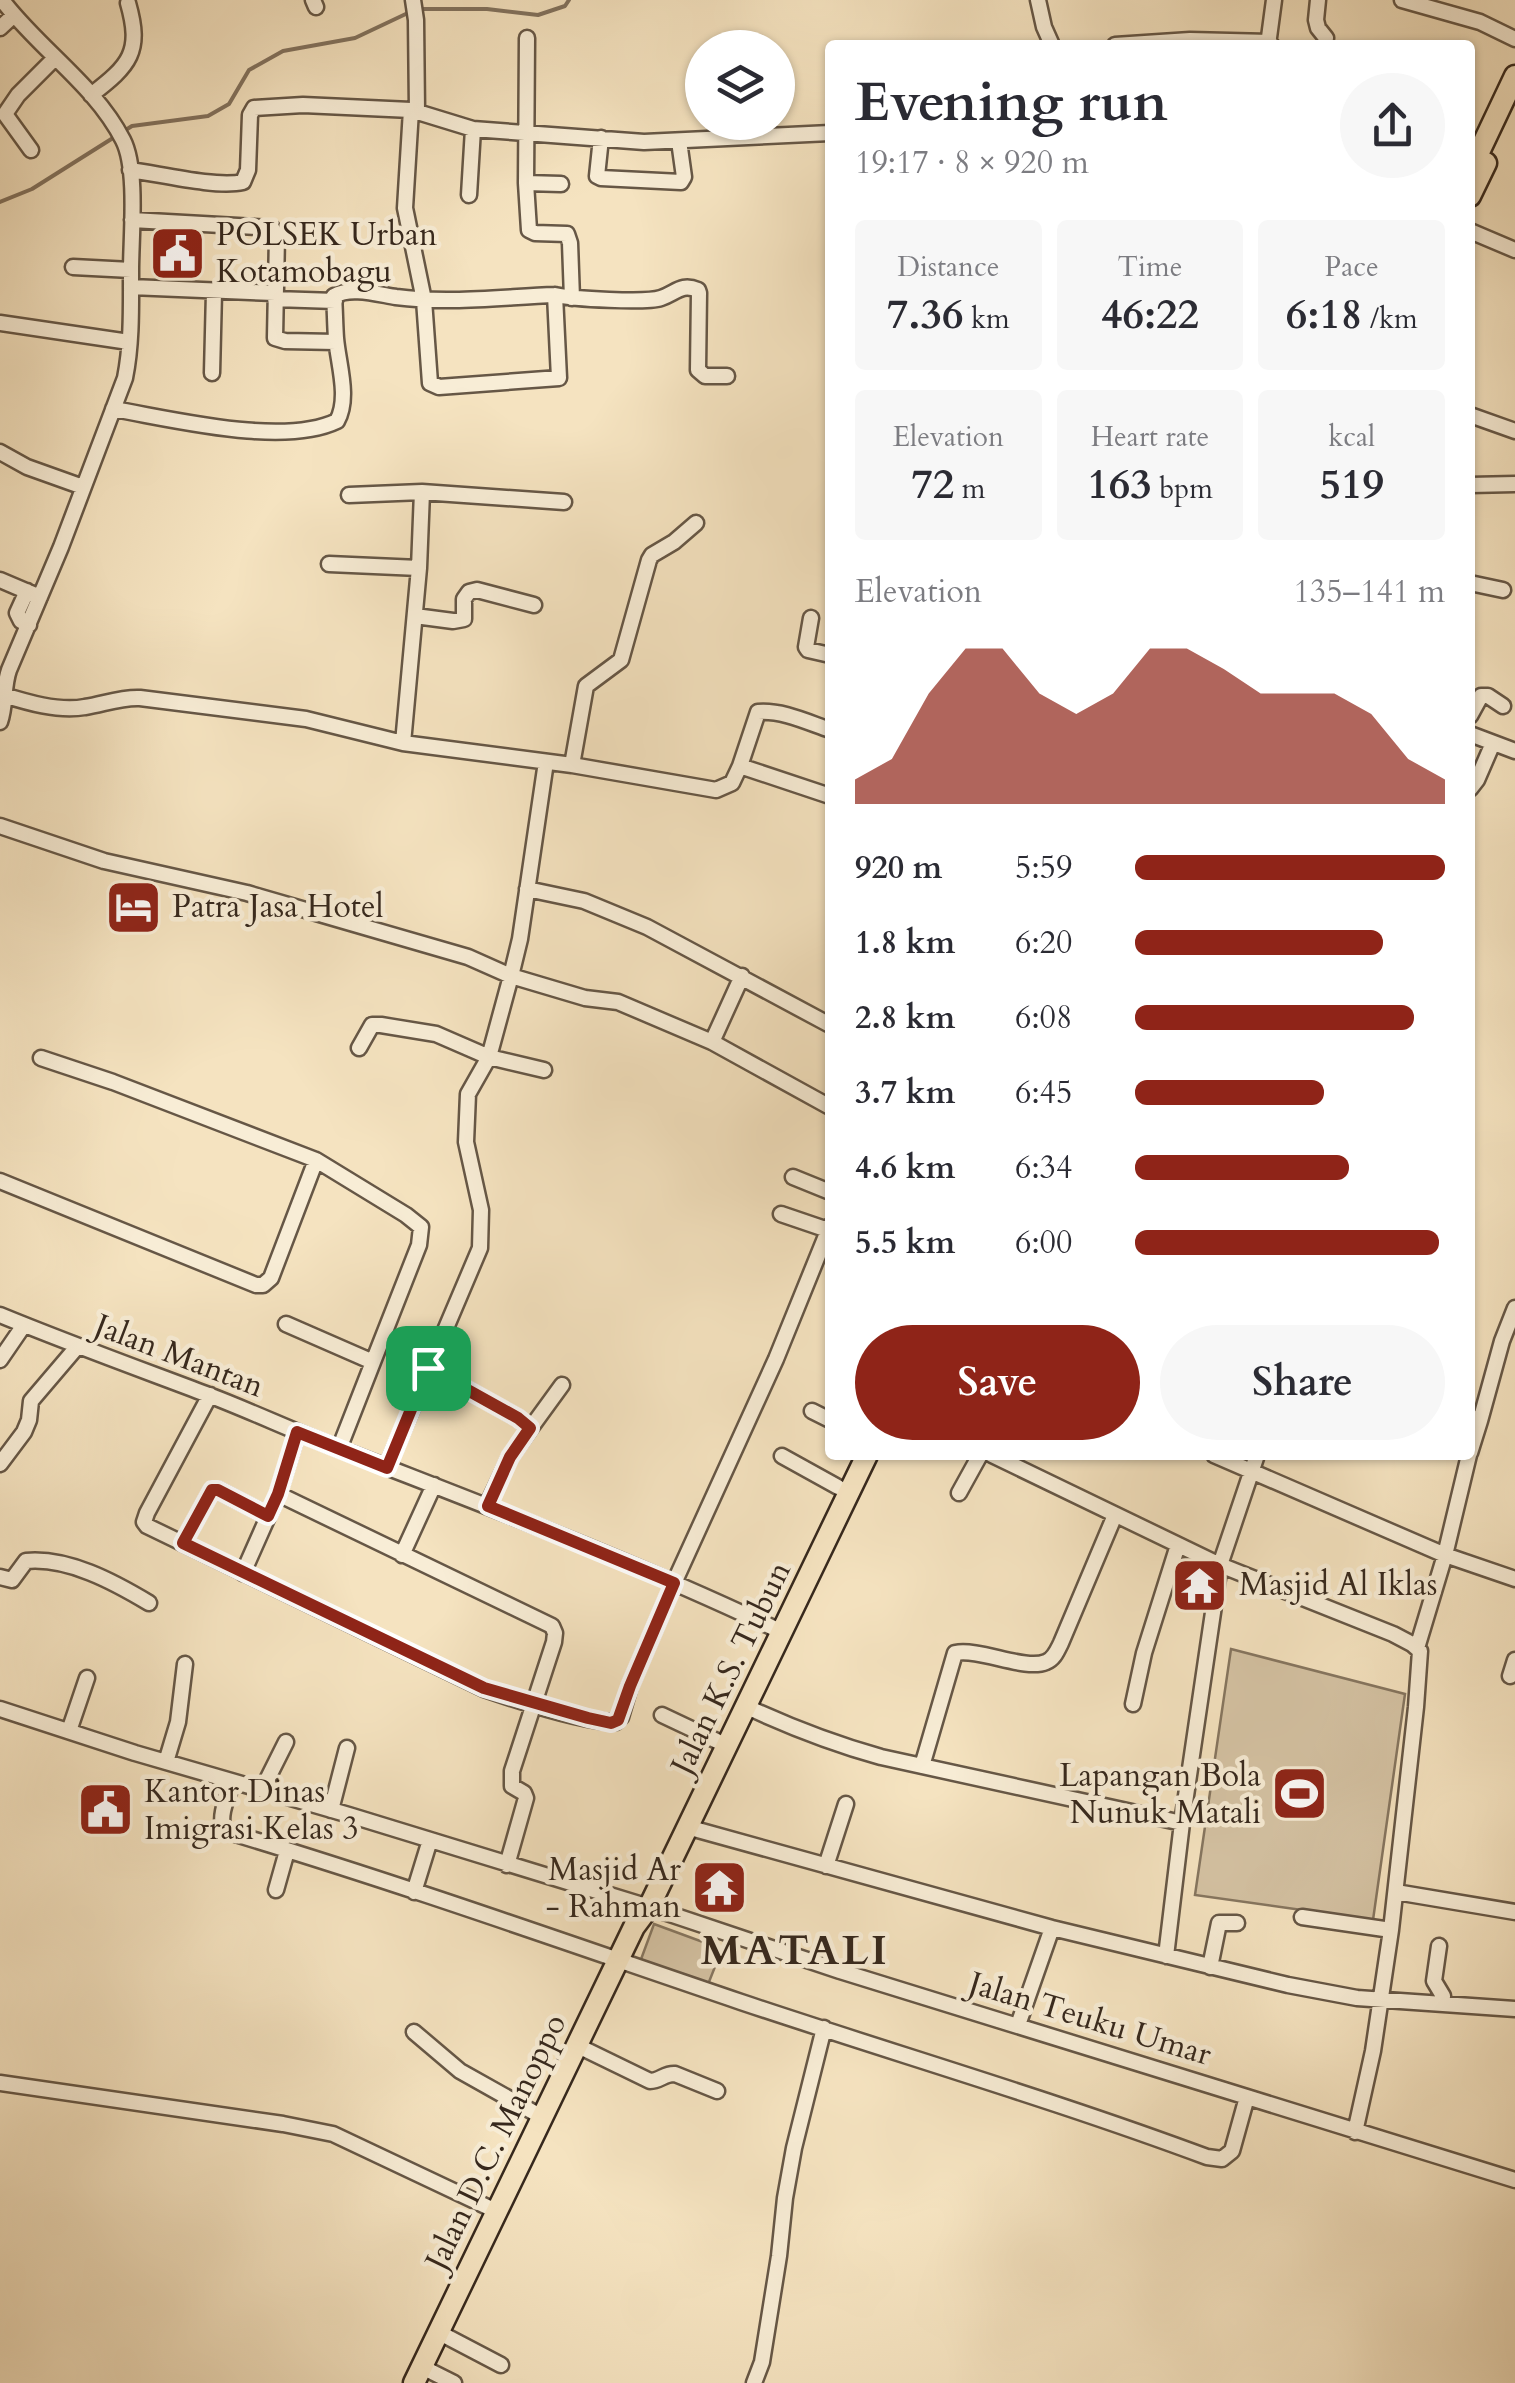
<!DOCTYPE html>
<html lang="en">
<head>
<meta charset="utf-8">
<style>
	body { margin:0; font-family:Cardo,serif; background:#f7f7f7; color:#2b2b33; height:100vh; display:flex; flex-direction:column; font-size:38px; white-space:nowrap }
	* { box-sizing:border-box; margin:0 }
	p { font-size:32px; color:#7c7c81 }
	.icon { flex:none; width:55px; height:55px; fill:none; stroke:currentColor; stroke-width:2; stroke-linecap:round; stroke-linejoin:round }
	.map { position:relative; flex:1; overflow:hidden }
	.sheet { position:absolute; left:825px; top:40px; width:650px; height:1420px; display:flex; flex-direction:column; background:#fff; border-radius:10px; box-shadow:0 2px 8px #0004 }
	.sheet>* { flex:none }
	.tools { position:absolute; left:685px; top:30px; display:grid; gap:20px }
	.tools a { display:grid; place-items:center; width:110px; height:110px; border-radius:50%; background:#fff; box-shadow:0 2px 8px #0004; font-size:50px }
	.pin { position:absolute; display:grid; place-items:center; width:85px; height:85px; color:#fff; margin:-42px; border-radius:20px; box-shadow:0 5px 15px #0006 }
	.round { display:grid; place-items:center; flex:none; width:105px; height:105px; border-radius:52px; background:#f7f7f7 }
	.headline { display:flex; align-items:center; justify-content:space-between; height:170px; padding:0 30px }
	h1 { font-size:55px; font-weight:700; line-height:75px }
	.stats { display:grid; grid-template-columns:repeat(3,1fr); gap:15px; height:170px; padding:10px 30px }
	.stats div { display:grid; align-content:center; border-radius:10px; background:#f7f7f7; text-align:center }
	.stats b { font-size:42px; font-weight:700 }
	.stats small { font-size:28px; font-weight:400 }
	.stats p { font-size:28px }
	.chart { height:280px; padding:20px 30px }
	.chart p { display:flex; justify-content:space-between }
	.chart svg { width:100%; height:180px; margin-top:10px; fill:#8f2418; opacity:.7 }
	.primary-button { display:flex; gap:20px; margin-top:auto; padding:20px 30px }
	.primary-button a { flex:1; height:115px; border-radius:60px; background:#8f2418; color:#fff; font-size:40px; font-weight:700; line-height:115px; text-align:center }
	.primary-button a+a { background:#f7f7f7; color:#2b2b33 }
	ul { padding:0 30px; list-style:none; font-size:32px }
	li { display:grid; grid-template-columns:160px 120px 1fr; align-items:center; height:75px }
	li i { height:25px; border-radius:12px; background:#8f2418 }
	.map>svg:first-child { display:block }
</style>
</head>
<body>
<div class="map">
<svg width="1515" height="2383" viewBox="0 0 1515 2383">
	<rect width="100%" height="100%" fill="#f5e3c0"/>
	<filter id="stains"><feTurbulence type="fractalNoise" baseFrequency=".002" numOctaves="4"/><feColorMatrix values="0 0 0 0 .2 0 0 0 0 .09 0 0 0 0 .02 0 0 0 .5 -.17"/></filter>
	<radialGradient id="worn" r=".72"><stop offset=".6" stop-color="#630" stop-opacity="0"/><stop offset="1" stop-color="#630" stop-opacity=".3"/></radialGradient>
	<path fill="#d5c3a4" stroke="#867660" stroke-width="2.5" d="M 1231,1649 L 1405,1694 L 1373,1920 L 1195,1895 Z
		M 654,1924 L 722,1949 L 707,1987 L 640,1962 Z"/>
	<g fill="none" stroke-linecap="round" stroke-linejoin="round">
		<path stroke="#82725e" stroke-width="4" d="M 419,9 L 487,9 L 538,15 L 565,6 L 569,0
			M 0,202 L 32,189 L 132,126 L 208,116 L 229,104 L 249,70 L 283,51 L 355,38 L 410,12"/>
		<defs>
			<path id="minor" d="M 313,0 L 316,7
				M 413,0 L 416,20 L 417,111
				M 1038,0 L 1044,27 L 1052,45
				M 1318,0 L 1316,20 L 1318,28 L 1326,38 L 1324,45
				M 1402,0 L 1480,22 L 1515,39
				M 0,28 L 14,15
				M 527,38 L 526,183 L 529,230 L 535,233 L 567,234 L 570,243 L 572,298
				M 1115,45 L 1190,40 L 1270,42
				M 1268,45 L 1274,0
				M 91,95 C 130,65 142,52 128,3
				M 411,110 L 405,208 L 424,300 L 430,383 L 439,387 L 559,378 L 555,295
				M 601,138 L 597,176 L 601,178 L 681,182 L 684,177 L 679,141
				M 31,150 L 5,114 L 18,95 L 55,58
				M 130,170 C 160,174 216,188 243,182 L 248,170 L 250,115 L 254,108 L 303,105 L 411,110 L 473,129 L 644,142 L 830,133
				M 526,183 L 561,184
				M 469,195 L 473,129
				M 132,220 L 272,228 L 277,236 L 275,338 L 285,341 L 336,342
				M 1470,231 L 1515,250
				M 73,267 L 131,270
				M 131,287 L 275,293
				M 275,299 L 335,301
				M 0,323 L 129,342
				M 212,373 L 214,292
				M 113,409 C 173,419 283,447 337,421 C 350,398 338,363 336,338 C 335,324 335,310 334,296 C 350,286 377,294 396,297 C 448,304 502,297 555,295 C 573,299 646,303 661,298 C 676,293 681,283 698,290 L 699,293 L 698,370 L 705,376 L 727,376
				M 1470,415 L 1515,431
				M 0,452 L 27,467 L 83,487
				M 1470,485 L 1515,484
				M 349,495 L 422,492 L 564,502
				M 329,564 L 419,568
				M 0,580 L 40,597
				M 1470,583 L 1503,590
				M 27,591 L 17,613 L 21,621 L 29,625
				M 415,616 L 453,621 L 464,619 L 464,599 L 469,592 L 477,590 L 534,605
				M 811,618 L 806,647 L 808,650 L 830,655
				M 0,694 C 26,702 58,712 85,707 C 104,704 121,697 140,698 L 306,719 L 403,743 L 572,765 L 716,790 L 732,783 L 740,766 L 758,712 C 782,710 807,722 830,730
				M 1470,716 L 1481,696 L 1488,696 L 1503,706
				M 0,722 C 6,705 3,687 9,670 L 61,547 L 125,378 C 132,343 131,306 131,270 C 131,237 138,169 123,140 C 95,85 39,49 2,0
				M 1470,734 L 1515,751
				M 403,743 L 419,568 L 422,492
				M 572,765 L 586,686 L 621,660 L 649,560 L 652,555 L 674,542 L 696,523
				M 740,766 L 830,796
				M 1470,789 L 1477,780 L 1493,743
				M 0,826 L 104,861 L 247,893 L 468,957 L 511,976 L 585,998 L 618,1002 L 712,1042 L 830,1107
				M 527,889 L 584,901 L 647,927 L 830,1025
				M 712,1042 L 742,976
				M 359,1048 L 372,1025 L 381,1025 L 436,1034 L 489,1057 L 544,1070
				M 316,1160 L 406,1215 L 421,1227 L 419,1245 L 373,1362
				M 793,1177 L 830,1192
				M 0,1181 L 256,1285 L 263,1285 L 271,1278 L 316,1160 L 113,1082 L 41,1058
				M 781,1214 L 828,1230
				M 0,1315 C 68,1343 137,1368 206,1394 C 251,1411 295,1432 340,1449 C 488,1507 638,1563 782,1632
				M 286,1324 L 373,1362 L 339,1449
				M 0,1360 L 24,1325
				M 427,1367 L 518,1418 L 530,1429 L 510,1457 L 487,1506
				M 210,1395 L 147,1513 L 144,1522 L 147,1526 L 484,1689 C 516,1700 584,1723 616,1722 L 621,1717 L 630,1686 L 674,1583 L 776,1359 L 830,1226
				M 812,1411 L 830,1420
				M 1470,1417 L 1480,1421 L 1470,1453
				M 1480,1421 L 1502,1341 L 1515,1308
				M 530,1429 L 562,1385
				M 992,1455 L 1220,1565 L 1393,1634 L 1412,1644 L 1420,1651 L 1416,1707 L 1391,1930 L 1373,2051 L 1355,2132
				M 1214,1455 L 1445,1555 L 1515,1579
				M 782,1456 L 838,1487
				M 0,1464 L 24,1432 L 29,1420 L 31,1401 L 77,1347
				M 387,1467 L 480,1248 L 481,1210 L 466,1142 L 468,1094 L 489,1057 L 511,976 L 520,939 L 546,762
				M 959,1493 L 980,1455
				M 278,1494 L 297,1433
				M 183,1543 L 212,1490 L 218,1490 L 268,1516
				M 402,1555 L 434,1485
				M 243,1573 L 278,1494 L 552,1626 L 555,1633 L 554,1642 L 512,1771 L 512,1786 L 524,1793 L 526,1798 L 507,1865
				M 0,1577 L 12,1580 L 26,1561 C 68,1557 114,1582 149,1603
				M 1417,1648 L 1445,1555 L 1469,1455
				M 1510,1676 L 1515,1660
				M 1133,1704 L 1144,1653 L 1178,1545
				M 745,1706 C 790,1727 834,1744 881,1757 L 1182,1823
				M 0,1709 L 135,1753 L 349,1815 L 649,1907 L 840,1971 L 1515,2180
				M 662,1715 L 717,1741
				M 69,1731 L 87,1678
				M 166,1762 L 178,1722 L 185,1664
				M 922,1766 L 955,1653 C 980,1648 1025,1671 1046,1662 C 1054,1659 1057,1651 1061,1643 L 1115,1515
				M 233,1782 C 228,1796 217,1817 225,1831 C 399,1883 570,1944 741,2002 C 896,2054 1054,2100 1207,2157 L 1222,2159 L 1232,2151 L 1247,2097
				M 262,1790 L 286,1742
				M 331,1810 L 347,1748
				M 687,1827 L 1052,1928 L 1288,1985 L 1357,1998 L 1515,2009
				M 826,1866 L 846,1804
				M 276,1890 L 287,1851
				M 414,1892 L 430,1840
				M 1396,1892 L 1515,1912
				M 1302,1917 L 1391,1930
				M 1439,1946 L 1434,1981 L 1443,1996 L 1442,2004
				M 1166,1956 L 1182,1823 L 1220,1565 L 1257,1455
				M 1210,1967 L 1219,1923 L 1237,1923
				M 1018,2025 L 1052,1928
				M 414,2032 L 460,2071 L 542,2117
				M 576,2045 L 650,2081 C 660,2081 665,2073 675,2074 L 717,2091
				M 0,2083 L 283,2124 L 333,2134 L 496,2211
				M 438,2332 L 501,2365
				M 422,2367 L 454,2383
				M 754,2383 L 762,2362 L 779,2256 L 785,2198 L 794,2148 L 824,2028"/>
			<path id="highway" d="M 1470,171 L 1515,76
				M 1470,196 L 1486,163
				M 414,2383 L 634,1927 L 649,1907 L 867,1455"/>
		</defs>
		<use href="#minor" stroke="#665746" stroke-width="19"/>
		<use href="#highway" stroke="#36281d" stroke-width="25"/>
		<use href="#minor" stroke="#f8edd6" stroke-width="14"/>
		<use href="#highway" stroke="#f5e3c0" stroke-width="20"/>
	</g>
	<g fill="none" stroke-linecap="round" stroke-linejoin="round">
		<defs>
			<path id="route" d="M 428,1368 L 518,1418 L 530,1428 L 510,1457 L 488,1506 L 674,1583 L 630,1686 L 618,1720 L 611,1723 L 588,1718 L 484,1688 L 183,1543 L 212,1490 L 218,1490 L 268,1516 L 278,1494 L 297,1432 L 387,1468 Z"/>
		</defs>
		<use href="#route" stroke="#fff" stroke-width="20"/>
		<use href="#route" stroke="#8f2418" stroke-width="12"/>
	</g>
	<defs>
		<symbol id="civic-square" viewBox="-11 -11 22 22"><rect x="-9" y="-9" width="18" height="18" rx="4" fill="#8f2418" stroke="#f8edd6"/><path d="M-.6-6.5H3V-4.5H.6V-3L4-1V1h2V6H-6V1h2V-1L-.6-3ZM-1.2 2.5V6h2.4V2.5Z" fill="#fff"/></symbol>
		<symbol id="hotel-square" viewBox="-11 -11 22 22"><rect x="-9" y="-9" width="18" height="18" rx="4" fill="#8f2418" stroke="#f8edd6"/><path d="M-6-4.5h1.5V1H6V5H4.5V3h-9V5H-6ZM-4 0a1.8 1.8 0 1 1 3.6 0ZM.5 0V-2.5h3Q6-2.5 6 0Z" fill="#fff"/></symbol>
		<symbol id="temple-square" viewBox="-11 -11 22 22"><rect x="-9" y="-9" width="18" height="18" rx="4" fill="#8f2418" stroke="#f8edd6"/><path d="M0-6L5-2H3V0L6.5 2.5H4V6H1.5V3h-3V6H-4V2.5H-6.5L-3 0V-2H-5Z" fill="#fff"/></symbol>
		<symbol id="stadium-square" viewBox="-11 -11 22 22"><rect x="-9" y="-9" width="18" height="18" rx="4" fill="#8f2418" stroke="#f8edd6"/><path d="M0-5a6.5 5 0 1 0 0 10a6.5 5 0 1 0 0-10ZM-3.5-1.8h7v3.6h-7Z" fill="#fff"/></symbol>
	</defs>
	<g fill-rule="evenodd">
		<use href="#civic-square" x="146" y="222" width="63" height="63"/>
		<use href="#hotel-square" x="102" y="876" width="63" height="63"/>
		<use href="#temple-square" x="1168" y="1554" width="63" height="63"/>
		<use href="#stadium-square" x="1268" y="1762" width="63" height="63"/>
		<use href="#civic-square" x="74" y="1778" width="63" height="63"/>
		<use href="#temple-square" x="688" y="1856" width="63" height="63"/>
	</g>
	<g text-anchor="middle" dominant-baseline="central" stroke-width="9" stroke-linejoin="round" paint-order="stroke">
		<g font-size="32" fill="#36281d" stroke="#f8edd6" text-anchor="start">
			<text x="216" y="235">POLSEK Urban<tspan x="216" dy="37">Kotamobagu</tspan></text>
			<text x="172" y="907">Patra Jasa Hotel</text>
			<text x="1239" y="1585">Masjid Al Iklas</text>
			<text x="1261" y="1776" text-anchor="end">Lapangan Bola<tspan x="1261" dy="37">Nunuk Matali</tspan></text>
			<text x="144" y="1792">Kantor Dinas<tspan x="144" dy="37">Imigrasi Kelas 3</tspan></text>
			<text x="681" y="1870" text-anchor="end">Masjid Ar<tspan x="681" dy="37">- Rahman</tspan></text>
		</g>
		<g font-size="32" fill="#36281d" stroke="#f8edd6">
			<text transform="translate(179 1356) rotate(21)">Jalan Mantan</text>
			<text transform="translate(731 1668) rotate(-64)">Jalan K.S. Tubun</text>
			<text transform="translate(1090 2019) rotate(17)">Jalan Teuku Umar</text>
			<text transform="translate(496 2142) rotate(-64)">Jalan D.C. Manoppo</text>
		</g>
		<g font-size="42" font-weight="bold" letter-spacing="2.5" fill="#36281d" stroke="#f8edd6">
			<text x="795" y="1950">MATALI</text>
		</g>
	</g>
	<rect width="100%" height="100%" filter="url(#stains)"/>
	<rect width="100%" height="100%" fill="url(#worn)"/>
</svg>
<div class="tools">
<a><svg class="icon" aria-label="layers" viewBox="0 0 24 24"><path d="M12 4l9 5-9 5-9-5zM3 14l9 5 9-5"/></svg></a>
</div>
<div class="pin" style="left:428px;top:1368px;background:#1e9e55"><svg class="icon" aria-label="arrive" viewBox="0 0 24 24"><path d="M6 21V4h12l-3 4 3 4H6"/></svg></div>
<section class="sheet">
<div class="headline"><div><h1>Evening run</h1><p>19:17 · 8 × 920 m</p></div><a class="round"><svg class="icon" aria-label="share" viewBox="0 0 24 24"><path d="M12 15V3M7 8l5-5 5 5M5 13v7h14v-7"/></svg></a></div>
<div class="stats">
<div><p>Distance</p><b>7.36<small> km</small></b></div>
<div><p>Time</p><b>46:22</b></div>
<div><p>Pace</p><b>6:18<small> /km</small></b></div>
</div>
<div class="stats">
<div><p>Elevation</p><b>72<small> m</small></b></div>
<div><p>Heart rate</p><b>163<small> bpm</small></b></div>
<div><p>kcal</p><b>519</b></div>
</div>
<div class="chart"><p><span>Elevation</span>135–141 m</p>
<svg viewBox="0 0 160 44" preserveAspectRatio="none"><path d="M0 44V38L10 33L20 17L30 6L40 6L50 17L60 22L70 17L80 6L90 6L100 11L110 17L120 17L130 17L140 22L150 33L160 38V44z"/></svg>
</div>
<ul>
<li><b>920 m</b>5:59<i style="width:100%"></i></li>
<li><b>1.8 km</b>6:20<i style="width:80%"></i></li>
<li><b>2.8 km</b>6:08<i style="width:90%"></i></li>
<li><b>3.7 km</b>6:45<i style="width:61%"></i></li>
<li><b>4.6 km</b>6:34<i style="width:69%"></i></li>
<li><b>5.5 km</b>6:00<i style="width:98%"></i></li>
</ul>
<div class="primary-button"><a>Save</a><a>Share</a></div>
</section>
</div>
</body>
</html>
